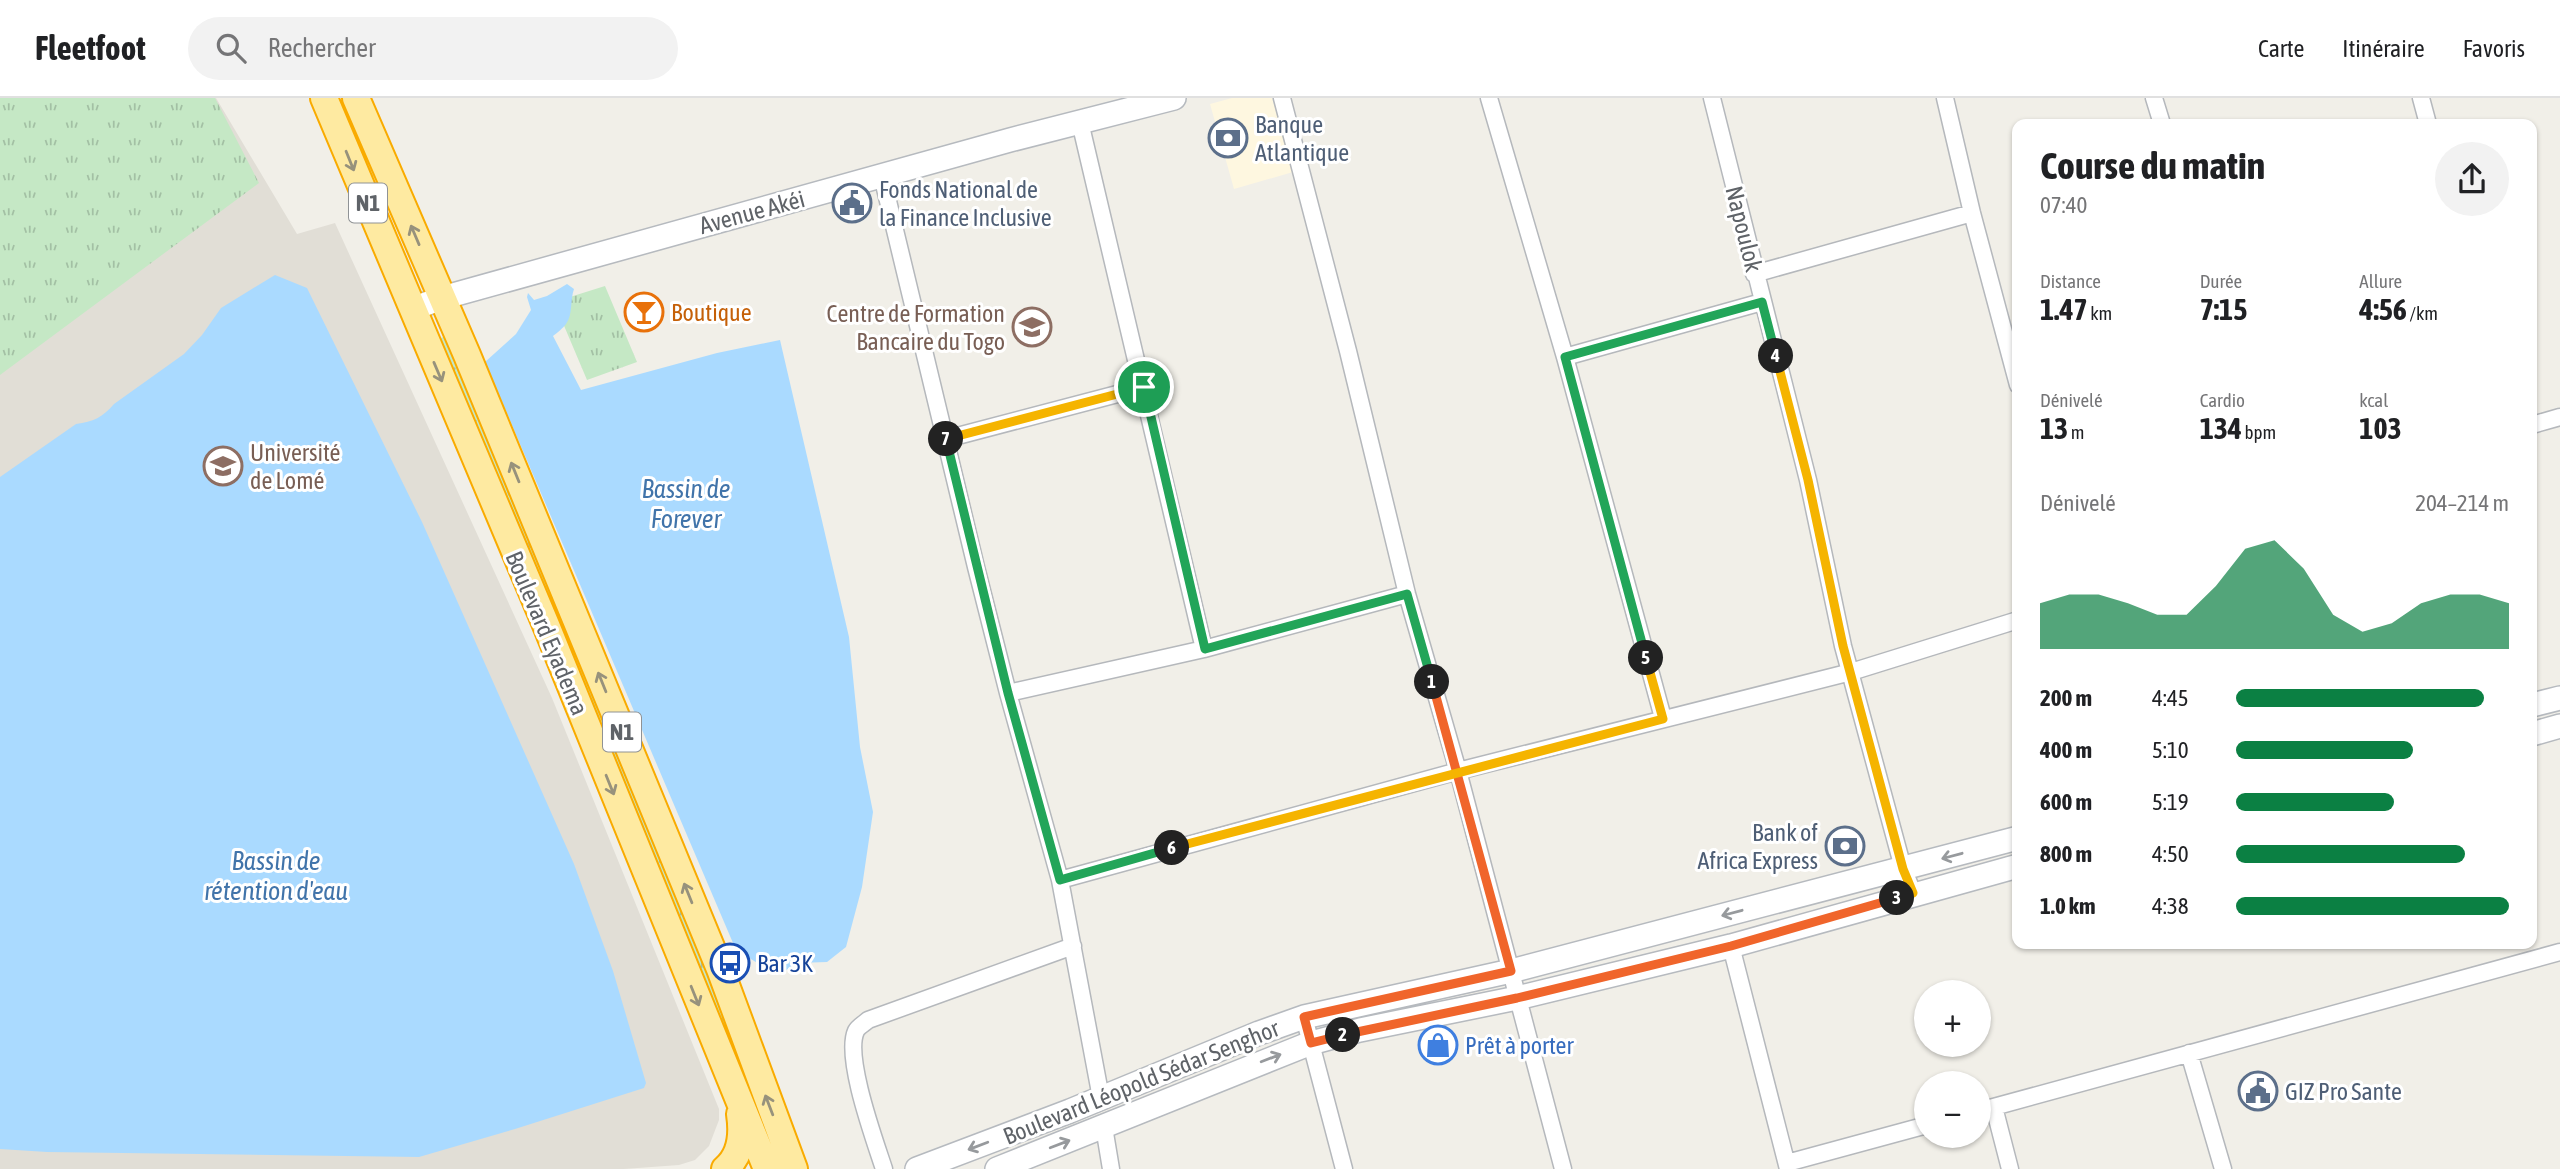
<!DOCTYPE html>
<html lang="fr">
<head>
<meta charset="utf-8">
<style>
	body { margin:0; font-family:"Asap Condensed",sans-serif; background:#f2f2f2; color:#202124; height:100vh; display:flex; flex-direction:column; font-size:26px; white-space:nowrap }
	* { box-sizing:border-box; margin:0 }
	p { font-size:23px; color:#757577 }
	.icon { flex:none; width:38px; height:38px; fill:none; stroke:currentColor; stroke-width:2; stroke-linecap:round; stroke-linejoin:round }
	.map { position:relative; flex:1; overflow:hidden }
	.drawer { position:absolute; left:2012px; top:21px; width:525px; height:830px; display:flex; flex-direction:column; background:#fff; border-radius:14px; box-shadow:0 2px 5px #0004 }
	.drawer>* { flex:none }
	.tools { position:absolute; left:1914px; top:882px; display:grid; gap:14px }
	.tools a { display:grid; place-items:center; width:77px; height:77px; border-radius:50%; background:#fff; box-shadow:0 2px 5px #0004; font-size:35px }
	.pin { position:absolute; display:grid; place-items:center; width:60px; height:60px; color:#fff; margin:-30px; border:4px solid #fff; border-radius:50%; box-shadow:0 2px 7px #0007 }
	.km { position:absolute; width:35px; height:35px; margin:-18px; border-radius:50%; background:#222; color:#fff; font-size:19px; line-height:35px; text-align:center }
	.round { display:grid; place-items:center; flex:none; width:74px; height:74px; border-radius:37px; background:#f2f2f2 }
	.headline { display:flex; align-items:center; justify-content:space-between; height:119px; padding:0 28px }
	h1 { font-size:38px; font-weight:700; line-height:52px }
	.metrics { display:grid; grid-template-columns:repeat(3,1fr); gap:10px; height:119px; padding:7px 28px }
	.metrics div { display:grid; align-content:center }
	.metrics b { font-size:30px; font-weight:700 }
	.metrics small { font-size:19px; font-weight:400 }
	.metrics p { font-size:19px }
	.chart { height:196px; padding:14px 28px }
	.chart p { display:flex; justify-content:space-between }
	.chart svg { width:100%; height:126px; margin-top:7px; fill:#0b8043; opacity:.7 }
	ul { padding:0 28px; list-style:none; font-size:23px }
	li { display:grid; grid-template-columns:112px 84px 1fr; align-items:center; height:52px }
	li i { height:18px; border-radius:9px; background:#0b8043 }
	header { display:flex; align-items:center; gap:42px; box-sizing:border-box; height:98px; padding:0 35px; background:#fff; border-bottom:2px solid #e0e0e0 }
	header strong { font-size:33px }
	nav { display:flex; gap:38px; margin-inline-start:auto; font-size:24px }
	.search { width:490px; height:63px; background:#f2f2f2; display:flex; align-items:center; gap:18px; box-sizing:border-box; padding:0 24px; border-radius:38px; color:#757577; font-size:26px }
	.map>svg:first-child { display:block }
</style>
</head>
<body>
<header>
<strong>Fleetfoot</strong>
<div class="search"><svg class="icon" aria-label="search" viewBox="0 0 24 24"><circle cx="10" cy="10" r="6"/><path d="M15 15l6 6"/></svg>Rechercher</div>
<nav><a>Carte</a><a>Itinéraire</a><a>Favoris</a></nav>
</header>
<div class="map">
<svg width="2560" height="1071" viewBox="0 0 2560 1071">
	<defs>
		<pattern id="grass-tufts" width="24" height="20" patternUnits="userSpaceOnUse" patternTransform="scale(1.75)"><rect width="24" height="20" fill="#c5e8c5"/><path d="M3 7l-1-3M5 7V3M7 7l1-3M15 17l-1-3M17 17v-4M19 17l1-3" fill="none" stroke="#a3c0a4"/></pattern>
	</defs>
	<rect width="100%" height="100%" fill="#f1efe8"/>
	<path fill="#fef7e0" d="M 1232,0 L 1272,0 L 1293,74 L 1234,91 L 1210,6 Z"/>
	<path fill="#e1ded6" d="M 0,0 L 216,0 L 297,136 L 335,125 L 552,600 L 719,1011 L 719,1022 L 709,1048 L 695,1062 L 679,1067 L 624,1071 L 0,1071 Z"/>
	<path fill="url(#grass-tufts)" d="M 0,0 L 215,0 L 259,85 L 0,277 Z
		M 605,188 L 637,264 L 587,282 L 554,204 Z
		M 445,238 L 702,861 L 768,1035 L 766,1035 L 439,241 Z"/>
	<path fill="#aadaff" d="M 275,177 L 307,190 L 422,424 L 574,766 L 613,873 L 646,985 L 644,990 L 515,1031 L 419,1059 L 47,1054 L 0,1051 L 0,379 L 76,326 C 93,324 103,319 114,306 L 184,256 L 202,237 L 221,210 Z
		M 567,186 L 574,191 C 570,202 573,217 566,226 C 563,230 557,235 553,238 L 581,292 L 717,255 L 780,242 L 849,539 L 860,649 L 873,714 L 862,789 L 846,849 L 827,864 L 797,865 L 780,876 L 774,875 L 736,852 L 485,264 L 516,236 L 531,212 L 527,199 L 528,195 L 534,202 L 547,198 Z"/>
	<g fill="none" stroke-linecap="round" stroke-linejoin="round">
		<defs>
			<path id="minor" d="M 1282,0 L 1348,253 L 1407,496 L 1458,673 L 1563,1071
				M 1489,0 L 1565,259 L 1663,620
				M 1712,0 L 1808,382 L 1843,548 L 1903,770 L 1913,795
				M 1945,0 L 1972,115 L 2018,287
				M 2154,0 L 2162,26
				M 2421,0 L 2428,26
				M 1080,24 L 1204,551
				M 882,78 L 976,469 L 1008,595 L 1060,782 L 1101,1000
				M 1754,176 L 1972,115
				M 1565,259 L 1762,204
				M 2532,327 L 2560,319
				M 946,341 L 1144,289
				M 1008,595 L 1204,551 L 1407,496
				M 1060,782 L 1458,673 L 1851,574 L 2018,522
				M 1731,848 L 1788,1071
				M 1304,919 L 1344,1071
				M 2189,955 L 2223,1071
				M 1994,1009 L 2010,1071
				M 1979,1013 L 2560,854
				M 1104,1029 L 1111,1071
				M 1787,1065 L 1927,1027
				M 884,1071 C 875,1043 844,959 856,933 C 858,929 865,925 868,922 L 1073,848"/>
			<path id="secondary" d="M 412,211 L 442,200 L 1010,42 L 1174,0
				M 2532,607 L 2560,600
				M 2532,636 L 2560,628
				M 917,1071 L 1070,1013 L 1259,935 L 1304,919 L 1511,873 L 2018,740
				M 997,1071 L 1311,945 L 1360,932 L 1517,900 L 1731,848 L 2018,768"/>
			<path id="trunk" d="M 324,0 L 546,527 L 767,1071
				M 356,0 L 467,257 L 720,871 L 794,1071
				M 725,1071 C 742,1057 743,1036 740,1016"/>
		</defs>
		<use href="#minor" stroke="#b5b8bc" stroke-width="19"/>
		<use href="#secondary" stroke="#b6babf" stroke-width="26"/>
		<use href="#trunk" stroke="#f9ab00" stroke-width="30"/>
		<use href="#minor" stroke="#fff" stroke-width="16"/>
		<use href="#secondary" stroke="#fff" stroke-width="23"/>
		<use href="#trunk" stroke="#feeaa1" stroke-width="26"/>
	</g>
	<defs><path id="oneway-shaft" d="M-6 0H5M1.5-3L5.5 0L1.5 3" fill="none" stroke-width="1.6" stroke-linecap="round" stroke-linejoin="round" transform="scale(1.75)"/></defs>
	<g stroke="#97927c">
		<use href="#oneway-shaft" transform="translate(350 63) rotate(68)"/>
		<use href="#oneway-shaft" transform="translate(415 137) rotate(-113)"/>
		<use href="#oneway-shaft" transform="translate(438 274) rotate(67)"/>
		<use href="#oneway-shaft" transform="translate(515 374) rotate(-112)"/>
		<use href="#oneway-shaft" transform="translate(602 584) rotate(-112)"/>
		<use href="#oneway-shaft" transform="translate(610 687) rotate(68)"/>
		<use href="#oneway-shaft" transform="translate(688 795) rotate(-112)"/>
		<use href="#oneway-shaft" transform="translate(695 898) rotate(68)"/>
		<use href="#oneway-shaft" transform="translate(769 1007) rotate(-111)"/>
	</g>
	<g stroke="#979a9d">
		<use href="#oneway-shaft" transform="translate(1952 758) rotate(165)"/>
		<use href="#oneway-shaft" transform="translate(1732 815) rotate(165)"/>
		<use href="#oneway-shaft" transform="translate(1271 960) rotate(-21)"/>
		<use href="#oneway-shaft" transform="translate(1060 1046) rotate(-21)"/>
		<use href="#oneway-shaft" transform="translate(978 1048) rotate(159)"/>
	</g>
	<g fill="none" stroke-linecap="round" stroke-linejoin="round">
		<defs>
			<path id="split-1" d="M 1144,289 L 1205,551 L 1407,496 L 1432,584"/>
			<path id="split-2" d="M 1343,937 L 1311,945 L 1304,919 L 1511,873 L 1432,584"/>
			<path id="split-3" d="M 1343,937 L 1517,900 L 1731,848 L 1897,800"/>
			<path id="split-4" d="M 1776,258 L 1808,382 L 1843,548 L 1903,771 L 1913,795 L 1897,800"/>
			<path id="split-5" d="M 1646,560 L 1565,259 L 1762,204 L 1776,258"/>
			<path id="split-6" d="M 1172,750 L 1663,621 L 1646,560"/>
			<path id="split-7" d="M 946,341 L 1008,595 L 1060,782 L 1172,750"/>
			<path id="split-8" d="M 946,341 L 1144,289"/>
		</defs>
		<use href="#split-1" stroke="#fff" stroke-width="14"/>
		<use href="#split-2" stroke="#fff" stroke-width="14"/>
		<use href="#split-3" stroke="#fff" stroke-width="14"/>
		<use href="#split-4" stroke="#fff" stroke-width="14"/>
		<use href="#split-5" stroke="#fff" stroke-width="14"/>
		<use href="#split-6" stroke="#fff" stroke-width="14"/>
		<use href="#split-7" stroke="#fff" stroke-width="14"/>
		<use href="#split-8" stroke="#fff" stroke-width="14"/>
		<use href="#split-1" stroke="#22a559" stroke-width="9"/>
		<use href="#split-2" stroke="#f0652b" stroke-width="9"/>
		<use href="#split-3" stroke="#f0652b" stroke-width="9"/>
		<use href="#split-4" stroke="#f5b400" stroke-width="9"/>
		<use href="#split-5" stroke="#22a559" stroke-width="9"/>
		<use href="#split-6" stroke="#f5b400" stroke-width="9"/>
		<use href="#split-7" stroke="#22a559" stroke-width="9"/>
		<use href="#split-8" stroke="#f5b400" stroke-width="9"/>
	</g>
	<defs>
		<symbol id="bank-ring" viewBox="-11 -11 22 22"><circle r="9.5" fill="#fff" stroke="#5c6f8a" stroke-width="1.5"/><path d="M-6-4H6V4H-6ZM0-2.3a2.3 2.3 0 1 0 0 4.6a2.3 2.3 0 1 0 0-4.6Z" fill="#5c6f8a"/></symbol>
		<symbol id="civic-ring" viewBox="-11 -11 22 22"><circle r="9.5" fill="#fff" stroke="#5c6f8a" stroke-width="1.5"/><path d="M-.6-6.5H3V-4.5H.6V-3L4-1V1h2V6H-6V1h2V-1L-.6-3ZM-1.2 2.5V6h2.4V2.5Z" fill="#5c6f8a"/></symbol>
		<symbol id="bar-ring" viewBox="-11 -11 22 22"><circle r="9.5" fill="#fff" stroke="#e8710a" stroke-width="1.5"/><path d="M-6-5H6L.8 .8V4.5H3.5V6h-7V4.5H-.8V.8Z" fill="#e8710a"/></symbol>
		<symbol id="university-ring" viewBox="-11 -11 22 22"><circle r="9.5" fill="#fff" stroke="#8d6e63" stroke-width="1.5"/><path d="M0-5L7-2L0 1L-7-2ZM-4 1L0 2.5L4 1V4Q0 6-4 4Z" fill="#8d6e63"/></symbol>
		<symbol id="bus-ring" viewBox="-11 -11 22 22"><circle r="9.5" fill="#fff" stroke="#1a4fb4" stroke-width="1.5"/><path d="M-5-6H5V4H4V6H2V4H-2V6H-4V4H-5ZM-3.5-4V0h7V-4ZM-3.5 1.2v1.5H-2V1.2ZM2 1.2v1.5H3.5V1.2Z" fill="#1a4fb4"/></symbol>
		<symbol id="shop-ring" viewBox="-11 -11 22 22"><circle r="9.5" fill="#fff" stroke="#3f7fe0" stroke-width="1.5"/><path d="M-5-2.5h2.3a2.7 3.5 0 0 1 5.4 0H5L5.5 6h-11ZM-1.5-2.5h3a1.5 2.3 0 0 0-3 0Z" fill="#3f7fe0"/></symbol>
	</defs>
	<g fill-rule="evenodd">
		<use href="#bank-ring" x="1206" y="18" width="44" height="44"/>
		<use href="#civic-ring" x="830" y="83" width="44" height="44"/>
		<use href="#bar-ring" x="622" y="192" width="44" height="44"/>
		<use href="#university-ring" x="1010" y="207" width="44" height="44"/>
		<use href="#university-ring" x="201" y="346" width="44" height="44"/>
		<use href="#bank-ring" x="1823" y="726" width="44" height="44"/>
		<use href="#bus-ring" x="708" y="843" width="44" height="44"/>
		<use href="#shop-ring" x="1416" y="925" width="44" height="44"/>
		<use href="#civic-ring" x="2236" y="971" width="44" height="44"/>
	</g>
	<g text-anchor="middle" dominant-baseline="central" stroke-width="6" stroke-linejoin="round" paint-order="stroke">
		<g fill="#fff" stroke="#8f9295" stroke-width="2">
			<rect x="349" y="85.5" width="38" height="39" rx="5"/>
			<rect x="603" y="614.5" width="38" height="39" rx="5"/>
		</g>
		<g font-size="23" font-weight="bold" fill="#5f6368">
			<text x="368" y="105">N1</text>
			<text x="622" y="634">N1</text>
		</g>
		<g font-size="24" fill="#4e5e75" stroke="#fff" text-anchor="start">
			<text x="1255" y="26">Banque<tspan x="1255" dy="28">Atlantique</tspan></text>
			<text x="879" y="91">Fonds National de<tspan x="879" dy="28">la Finance Inclusive</tspan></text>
			<text x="1818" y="734" text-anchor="end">Bank of<tspan x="1818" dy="28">Africa Express</tspan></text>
			<text x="2285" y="993">GIZ Pro Sante</text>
		</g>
		<g font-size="24" fill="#5f6368" stroke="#fff">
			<text transform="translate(752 114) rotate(-15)">Avenue Akéi</text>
			<text transform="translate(1744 131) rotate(76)">Napoulok</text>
			<text transform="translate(547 535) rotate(67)">Boulevard Eyadema</text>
			<text transform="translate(1141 984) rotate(-22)">Boulevard Léopold Sédar Senghor</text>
		</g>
		<g font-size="24" fill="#c56008" stroke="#fff" text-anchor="start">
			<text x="671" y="214">Boutique</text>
		</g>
		<g font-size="24" fill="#785e54" stroke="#fff" text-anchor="end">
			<text x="1005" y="215">Centre de Formation<tspan x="1005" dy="28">Bancaire du Togo</tspan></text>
			<text x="250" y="354" text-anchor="start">Université<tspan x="250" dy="28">de Lomé</tspan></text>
		</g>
		<g font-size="24" fill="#164399" stroke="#fff" text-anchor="start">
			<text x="757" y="865">Bar 3K</text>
		</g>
		<g font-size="24" fill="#366cbe" stroke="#fff" text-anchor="start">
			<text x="1465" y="947">Prêt à porter</text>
		</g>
		<g font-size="26" font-style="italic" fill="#4174aa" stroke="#fff">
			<text x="686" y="391">Bassin de<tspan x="686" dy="30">Forever</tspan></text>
			<text x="276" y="763">Bassin de<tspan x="276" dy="30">rétention d'eau</tspan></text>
		</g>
	</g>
</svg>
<div class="tools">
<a>+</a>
<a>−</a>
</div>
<div class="pin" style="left:1144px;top:289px;background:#1e9e55"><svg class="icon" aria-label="arrive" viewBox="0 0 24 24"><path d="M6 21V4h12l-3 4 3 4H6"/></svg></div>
<b class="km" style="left:1432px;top:584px">1</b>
<b class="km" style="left:1343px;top:937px">2</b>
<b class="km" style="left:1897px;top:800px">3</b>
<b class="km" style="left:1776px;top:258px">4</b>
<b class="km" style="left:1646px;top:560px">5</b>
<b class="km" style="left:1172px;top:750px">6</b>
<b class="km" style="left:946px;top:341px">7</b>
<section class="drawer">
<div class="headline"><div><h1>Course du matin</h1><p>07:40</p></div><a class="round"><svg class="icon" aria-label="share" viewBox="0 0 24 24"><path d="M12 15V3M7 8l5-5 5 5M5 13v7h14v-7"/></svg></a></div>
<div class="metrics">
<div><p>Distance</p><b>1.47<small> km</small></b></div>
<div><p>Durée</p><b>7:15</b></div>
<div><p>Allure</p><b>4:56<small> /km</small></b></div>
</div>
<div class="metrics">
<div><p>Dénivelé</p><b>13<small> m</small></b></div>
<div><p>Cardio</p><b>134<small> bpm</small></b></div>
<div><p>kcal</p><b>103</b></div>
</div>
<div class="chart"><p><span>Dénivelé</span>204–214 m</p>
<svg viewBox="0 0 160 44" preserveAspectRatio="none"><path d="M0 44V28L10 25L20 25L30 28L40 32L50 32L60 22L70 9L80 6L90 16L100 32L110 38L120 35L130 28L140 25L150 25L160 28V44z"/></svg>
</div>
<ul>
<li><b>200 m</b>4:45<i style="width:91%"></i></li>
<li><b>400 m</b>5:10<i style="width:65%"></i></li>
<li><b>600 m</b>5:19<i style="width:58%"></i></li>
<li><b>800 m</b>4:50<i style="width:84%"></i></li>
<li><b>1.0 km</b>4:38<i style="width:100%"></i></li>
</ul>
</section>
</div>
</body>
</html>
